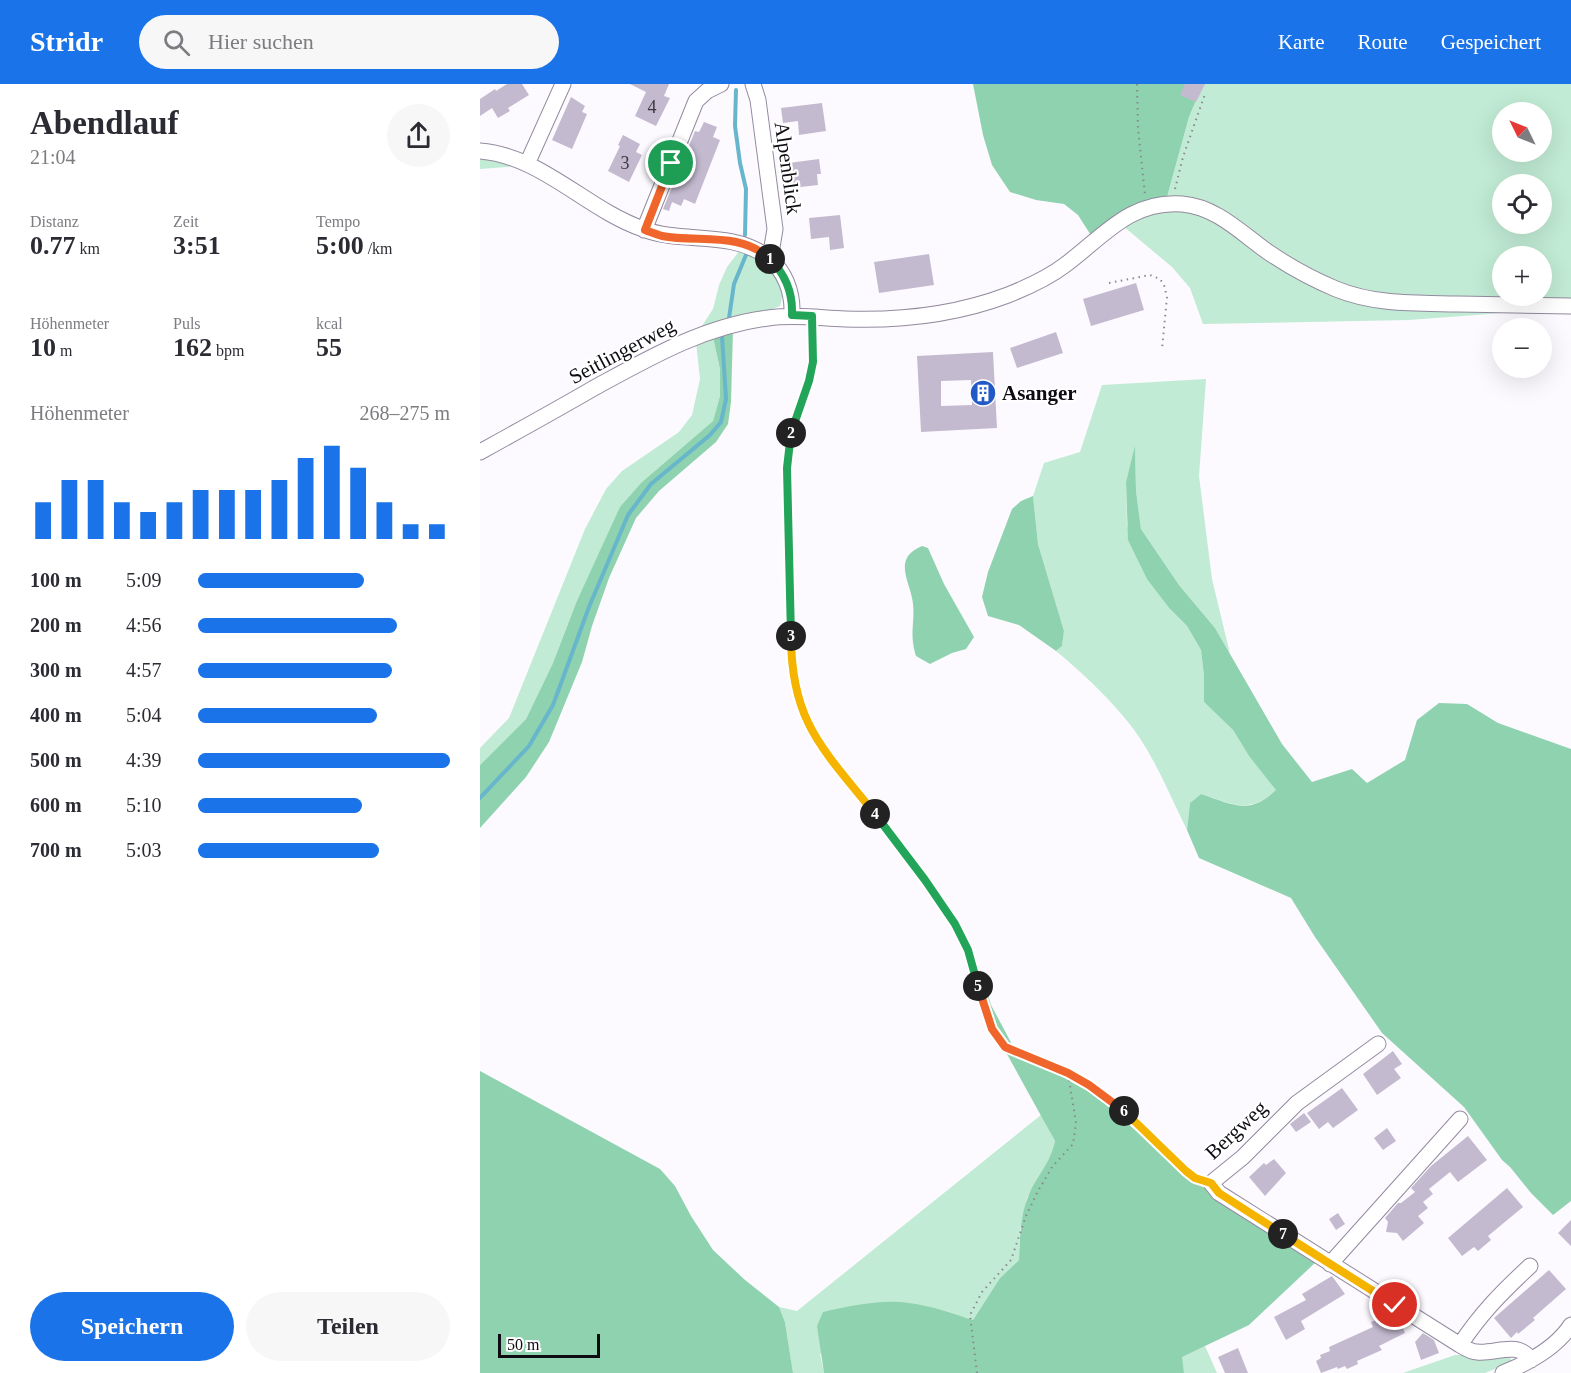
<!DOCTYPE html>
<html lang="de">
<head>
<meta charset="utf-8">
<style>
	body { margin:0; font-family:Georgia,serif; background:#f7f7f7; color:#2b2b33; height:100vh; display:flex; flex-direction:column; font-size:22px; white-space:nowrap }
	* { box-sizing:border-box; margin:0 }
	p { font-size:20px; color:#7c7c81 }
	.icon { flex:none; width:33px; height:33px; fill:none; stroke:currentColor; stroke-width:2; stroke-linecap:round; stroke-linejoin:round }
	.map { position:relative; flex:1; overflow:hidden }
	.sheet { display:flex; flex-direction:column; background:#fff; width:480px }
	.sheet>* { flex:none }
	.needle { width:39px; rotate:313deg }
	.fabs { position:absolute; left:1012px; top:18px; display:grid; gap:12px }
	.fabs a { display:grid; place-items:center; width:60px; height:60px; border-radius:50%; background:#fff; box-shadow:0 6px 24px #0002; font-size:30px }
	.scale { position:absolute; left:18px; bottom:15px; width:102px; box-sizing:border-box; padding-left:6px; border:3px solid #0e0b12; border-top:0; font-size:16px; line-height:21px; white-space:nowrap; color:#0e0b12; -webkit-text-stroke:4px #fff; paint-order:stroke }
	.pin { position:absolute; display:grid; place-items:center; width:51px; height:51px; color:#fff; margin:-26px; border:3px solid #fff; border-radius:50%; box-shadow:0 2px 6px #0007 }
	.km { position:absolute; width:30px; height:30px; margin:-15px; border-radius:50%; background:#222; color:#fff; font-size:16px; line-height:30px; text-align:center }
	.round { display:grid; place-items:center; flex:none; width:63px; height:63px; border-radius:32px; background:#f7f7f7 }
	.overview { display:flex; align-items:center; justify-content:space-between; height:102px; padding:0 30px }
	h1 { font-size:33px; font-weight:800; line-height:45px }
	.figures { display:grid; grid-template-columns:repeat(3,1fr); gap:9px; height:102px; padding:6px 30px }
	.figures div { display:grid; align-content:center }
	.figures b { font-size:26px; font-weight:800 }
	.figures small { font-size:16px; font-weight:400 }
	.figures p { font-size:16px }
	.chart { height:168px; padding:12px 30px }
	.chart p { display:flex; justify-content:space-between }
	.chart svg { width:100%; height:108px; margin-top:6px; stroke:#1a73e8; stroke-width:6 }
	.primary-button { display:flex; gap:12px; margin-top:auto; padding:12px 30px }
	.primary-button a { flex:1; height:69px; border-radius:36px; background:#1a73e8; color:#fff; font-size:24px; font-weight:800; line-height:69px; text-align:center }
	.primary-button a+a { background:#f7f7f7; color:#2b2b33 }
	ul { padding:0 30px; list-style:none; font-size:20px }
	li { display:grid; grid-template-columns:96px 72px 1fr; align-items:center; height:45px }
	li i { height:15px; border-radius:8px; background:#1a73e8 }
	header { display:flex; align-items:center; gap:36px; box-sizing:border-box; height:84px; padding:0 30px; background:#1a73e8; color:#fff }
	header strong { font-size:28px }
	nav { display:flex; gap:33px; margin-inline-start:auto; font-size:21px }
	.search { width:420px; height:54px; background:#f7f7f7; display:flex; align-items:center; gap:15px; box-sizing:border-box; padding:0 21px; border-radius:33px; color:#7c7c81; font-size:22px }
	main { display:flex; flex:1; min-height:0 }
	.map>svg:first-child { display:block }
</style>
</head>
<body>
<header>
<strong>Stridr</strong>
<div class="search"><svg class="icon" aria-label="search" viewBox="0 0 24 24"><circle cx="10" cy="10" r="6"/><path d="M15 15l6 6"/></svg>Hier suchen</div>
<nav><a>Karte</a><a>Route</a><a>Gespeichert</a></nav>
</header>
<main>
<section class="sheet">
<div class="overview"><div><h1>Abendlauf</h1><p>21:04</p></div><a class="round"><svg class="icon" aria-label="share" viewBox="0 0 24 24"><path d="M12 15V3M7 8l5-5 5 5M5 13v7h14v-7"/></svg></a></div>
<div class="figures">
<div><p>Distanz</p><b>0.77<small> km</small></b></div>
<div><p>Zeit</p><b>3:51</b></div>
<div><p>Tempo</p><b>5:00<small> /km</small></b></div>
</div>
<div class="figures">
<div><p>Höhenmeter</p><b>10<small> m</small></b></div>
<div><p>Puls</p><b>162<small> bpm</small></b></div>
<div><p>kcal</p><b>55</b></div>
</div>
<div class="chart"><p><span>Höhenmeter</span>268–275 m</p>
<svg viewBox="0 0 160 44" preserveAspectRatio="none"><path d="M5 44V29M15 44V20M25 44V20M35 44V29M45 44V33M55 44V29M65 44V24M75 44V24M85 44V24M95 44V20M105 44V11M115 44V6M125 44V15M135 44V29M145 44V38M155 44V38"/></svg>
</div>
<ul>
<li><b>100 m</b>5:09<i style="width:66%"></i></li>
<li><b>200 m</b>4:56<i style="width:79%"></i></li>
<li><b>300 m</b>4:57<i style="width:77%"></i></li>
<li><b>400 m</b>5:04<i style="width:71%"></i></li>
<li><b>500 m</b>4:39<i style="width:100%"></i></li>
<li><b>600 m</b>5:10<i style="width:65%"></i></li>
<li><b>700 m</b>5:03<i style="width:72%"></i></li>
</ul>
<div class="primary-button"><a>Speichern</a><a>Teilen</a></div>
</section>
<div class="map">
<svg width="1091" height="1289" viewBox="0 0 1091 1289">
	<rect width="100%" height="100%" fill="#fcfafe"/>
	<path fill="#c1ebd4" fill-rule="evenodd" d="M 723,0 L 1091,0 L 1091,217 L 940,215 L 878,209 L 687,113 L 709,33 ZM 1023,28 L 1062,28 L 1062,68 L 1023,68 ZM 1023,100 L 1062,100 L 1062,140 L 1023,140 ZM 1023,172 L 1062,172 L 1062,212 L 1023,212 Z
		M 0,72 L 39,82 L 0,85 Z
		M 695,124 L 727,131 L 847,209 L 1049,227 L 929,236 L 723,240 L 710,204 L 692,183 L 643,142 L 657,132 Z
		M 260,166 C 285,176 310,191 300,222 L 288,227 L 220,245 L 233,225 L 239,201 L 247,183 Z
		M 233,253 L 240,285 L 240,312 L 233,337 L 162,398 L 118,474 L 96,519 L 73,579 L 46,635 L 0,681 L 0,664 L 29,634 L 105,445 L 126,405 L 142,387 L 199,348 L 212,331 L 220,295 L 216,258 Z
		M 726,295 L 719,392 L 732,495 L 750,570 L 735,544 L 699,501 L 661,445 L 656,407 L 655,365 L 646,398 L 647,442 L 690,525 L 707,542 L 721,566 L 724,592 L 724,618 L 753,646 L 769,672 L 797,706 C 768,731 754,720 721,710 L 710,719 L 707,746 C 688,708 672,665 643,632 C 623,608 600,587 576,567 L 582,562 L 584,547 L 558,460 L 553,412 L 564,379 L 600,368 L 622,301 Z
		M 561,1031 L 575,1057 L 572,1072 L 547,1114 L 540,1146 L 539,1176 L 520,1194 L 493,1236 L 469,1228 L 427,1219 L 340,1270 L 344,1289 L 313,1289 L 305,1238 L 299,1223 L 317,1227 Z
		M 725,1262 L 737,1289 L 704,1289 L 701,1273 Z
		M 975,1271 L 1028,1271 L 1031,1275 L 1030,1279 L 1005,1289 L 923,1289 Z"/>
	<path fill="#8fd2af" d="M 493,0 L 723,0 L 709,33 L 687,113 L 612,153 L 598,131 L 584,120 L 556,116 L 530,108 L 512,81 L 503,51 Z
		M 253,246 L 251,318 L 248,340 L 236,358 L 179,407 L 156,434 L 129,494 L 112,542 L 102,578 L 69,658 L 46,693 L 0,744 L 0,681 L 46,635 L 73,579 L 96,519 L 140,423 L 162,398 L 233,337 L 240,312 L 240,285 L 233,253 Z
		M 655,362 L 656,407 L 661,445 L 699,501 L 735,544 L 802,660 L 832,698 L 872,685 L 887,699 L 925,676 L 937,636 L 959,619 L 987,620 L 1018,639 L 1091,665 L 1091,1117 L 1073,1131 L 1051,1109 L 1030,1083 L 1022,1076 L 984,1023 L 902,949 L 835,853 L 811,814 L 719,774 L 707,746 L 710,719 L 721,710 C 752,720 769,732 796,706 L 769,672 L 753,646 L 724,618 L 724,592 L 721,566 L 707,542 L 690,525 L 667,495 L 648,456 L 646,398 Z
		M 553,412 L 558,460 L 584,547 L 582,562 L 576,567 L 539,541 L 508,532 L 502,513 L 508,488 L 532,425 L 541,417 Z
		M 442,462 L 448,464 L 464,500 L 494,553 L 486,565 L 472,569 L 450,580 L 436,572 C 429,549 435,540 433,520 C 431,498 411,475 442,462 Z
		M 496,880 L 501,888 L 511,921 L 534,964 L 545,974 L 567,984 L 615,1011 L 714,1097 L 837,1177 L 769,1241 L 702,1273 L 704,1289 L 344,1289 L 337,1242 L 343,1228 C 371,1222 401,1215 429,1219 C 451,1222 472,1229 493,1236 L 520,1194 L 539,1176 C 540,1155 540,1132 548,1113 C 556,1092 570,1081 575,1057 L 517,952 L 504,916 Z
		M 0,987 L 180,1085 L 195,1102 L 211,1132 L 233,1166 L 265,1196 L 299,1223 L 305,1238 L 313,1289 L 0,1289 Z"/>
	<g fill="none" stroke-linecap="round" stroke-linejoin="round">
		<path stroke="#68b6cc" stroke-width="4" d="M 256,6 L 255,42 L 260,79 L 266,105 L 265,151
			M 249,234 L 254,200 L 266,171
			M 0,714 L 49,662 L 73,621 L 109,523 L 148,431 L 171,400 L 230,351 L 241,338 L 246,315 L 242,252"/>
	</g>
	<path fill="#c4bad0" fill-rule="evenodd" d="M 27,0 L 42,0 L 49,11 L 28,24 L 30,27 L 18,34 L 12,24 L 0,32 L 0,15 L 15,5 L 16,7 Z
		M 150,0 L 189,0 L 184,12 L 190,14 L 176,42 L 155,32 L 166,8 Z
		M 705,0 L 725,0 L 716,18 L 700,11 Z
		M 91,13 L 105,22 L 102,28 L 107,30 L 92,65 L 72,56 Z
		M 342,19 L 346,47 L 319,51 L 318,37 L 303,39 L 301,24 Z
		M 224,38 L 237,43 L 233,53 L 240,56 L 215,120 L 204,115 L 201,122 L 192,118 L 189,127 L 183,125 L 215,47 L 219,48 Z
		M 143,51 L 160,60 L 156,68 L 162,71 L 149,98 L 128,87 L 140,62 L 138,61 Z
		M 339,75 L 341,90 L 337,90 L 338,101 L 312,104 L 311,94 L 303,95 L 301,80 Z
		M 360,131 L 364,164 L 350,166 L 349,153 L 331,155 L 329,134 Z
		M 449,170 L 454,201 L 399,209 L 394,178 Z
		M 656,199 L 664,226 L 611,242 L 603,215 Z
		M 576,248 L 583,269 L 537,284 L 530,264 Z
		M 513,268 L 517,344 L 441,348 L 437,272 ZM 491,296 L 492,321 L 461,322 L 461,297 Z
		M 913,967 L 922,980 L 914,985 L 921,994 L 897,1011 L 883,990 Z
		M 862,1004 L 878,1026 L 853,1044 L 848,1038 L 839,1045 L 827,1029 Z
		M 824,1029 L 831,1038 L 816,1048 L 810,1040 Z
		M 907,1044 L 916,1057 L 903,1066 L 894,1054 Z
		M 988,1052 L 1007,1076 L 978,1098 L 970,1088 L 949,1105 L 953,1110 L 943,1118 L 948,1124 L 938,1132 L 944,1139 L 923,1157 L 917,1149 L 906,1148 L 908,1138 L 905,1134 L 918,1119 L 921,1119 L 935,1108 L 931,1104 L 951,1082 Z
		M 794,1075 L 806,1089 L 785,1112 L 769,1093 L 784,1079 L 786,1081 Z
		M 1027,1104 L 1043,1123 L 1008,1152 L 1011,1156 L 998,1167 L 994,1163 L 982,1172 L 968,1154 Z
		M 858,1129 L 865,1140 L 856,1146 L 849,1135 Z
		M 1091,1136 L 1091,1162 L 1078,1149 Z
		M 1069,1186 L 1086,1205 L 1053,1234 L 1055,1236 L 1038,1250 L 1037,1248 L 1031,1254 L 1014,1234 Z
		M 852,1192 L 865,1210 L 821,1237 L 825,1245 L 806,1256 L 794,1233 L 826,1216 L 822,1210 Z
		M 913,1230 L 919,1234 L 925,1249 L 899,1262 L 902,1266 L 877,1277 L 878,1280 L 867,1285 L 865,1282 L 858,1285 L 857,1283 L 841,1289 L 836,1277 L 841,1274 L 840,1271 L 850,1267 L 849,1263 L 893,1243 L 891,1238 Z
		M 943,1249 L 954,1256 L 959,1269 L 941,1276 L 935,1258 Z
		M 758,1264 L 768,1289 L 745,1289 L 738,1273 Z"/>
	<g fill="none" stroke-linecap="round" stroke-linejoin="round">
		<defs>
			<path id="minor" d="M 273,0 L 278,16 L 295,145 L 292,163 L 286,172
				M 0,67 C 62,72 106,125 163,145 C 202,160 250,146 286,172 C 305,186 313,208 312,231
				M 47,80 L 83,0
				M 164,146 L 216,17 L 227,7 L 241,0
				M 0,368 C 38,347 76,326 114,304 C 169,274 224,242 288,234 C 314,230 339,234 365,235 C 421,237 475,231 528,211 C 548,203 568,194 585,181 C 623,153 650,116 702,120 C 737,123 761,149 788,168 C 810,183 832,195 856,205 C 895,221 937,219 978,220 C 1016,221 1053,221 1091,222
				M 898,960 L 817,1019 L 763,1073 L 731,1099 L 739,1109 L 980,1261 C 985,1264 991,1268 997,1268 C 1017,1270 1037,1256 1051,1276
				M 850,1180 L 980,1035
				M 980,1261 C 1001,1229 1022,1208 1050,1182
				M 1023,1289 C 1048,1279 1076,1264 1091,1241"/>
		</defs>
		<use href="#minor" stroke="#938a9f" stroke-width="17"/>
		<path stroke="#8b888e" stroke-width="2" stroke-dasharray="1.5 4.5" stroke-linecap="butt" d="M 657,0 L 658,44 L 665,111
			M 695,105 L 703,73 L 725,10
			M 629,199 L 670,191 L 680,195 L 684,201 L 687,213 L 682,265
			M 333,247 C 334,257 335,268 333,279 C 329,309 312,336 308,366 C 304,402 309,440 310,476 C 312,544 302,595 338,657 L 409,747 L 475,840 L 487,866 L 512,945 L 525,963 L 569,980 L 609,1001 L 653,1034 L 688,1071 L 717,1094
			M 497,1289 L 490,1231 L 502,1208 L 531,1176 L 546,1132 L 558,1107 L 572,1083 L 593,1060 L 596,1039 L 588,989"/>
		<use href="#minor" stroke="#fff" stroke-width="15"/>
	</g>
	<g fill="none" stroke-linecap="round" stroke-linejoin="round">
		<defs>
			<path id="split-1" d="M 191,79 L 165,146 C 170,148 176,150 182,152 C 218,159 260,147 290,175"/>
			<path id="split-2" d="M 290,175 C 306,191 313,209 312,231 L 332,232 L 333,278 L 329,297 L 311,349"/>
			<path id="split-3" d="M 311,552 L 307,384 L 311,349"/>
			<path id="split-4" d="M 311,552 C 311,639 344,666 395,730"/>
			<path id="split-5" d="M 395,730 L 445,796 L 475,840 L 488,866 L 498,902"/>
			<path id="split-6" d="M 498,902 L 512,945 L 525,963 L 588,989 L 609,1001 L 644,1027"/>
			<path id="split-7" d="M 644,1027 L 706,1087 L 715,1094 L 731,1099 L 739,1109 L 803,1150"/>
			<path id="split-8" d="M 803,1150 L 915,1221"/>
		</defs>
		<use href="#split-1" stroke="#fff" stroke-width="12"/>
		<use href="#split-2" stroke="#fff" stroke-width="12"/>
		<use href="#split-3" stroke="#fff" stroke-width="12"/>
		<use href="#split-4" stroke="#fff" stroke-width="12"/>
		<use href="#split-5" stroke="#fff" stroke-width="12"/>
		<use href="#split-6" stroke="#fff" stroke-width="12"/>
		<use href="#split-7" stroke="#fff" stroke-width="12"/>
		<use href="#split-8" stroke="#fff" stroke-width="12"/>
		<use href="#split-1" stroke="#f0652b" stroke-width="8"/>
		<use href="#split-2" stroke="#22a559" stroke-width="8"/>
		<use href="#split-3" stroke="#22a559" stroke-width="8"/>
		<use href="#split-4" stroke="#f5b400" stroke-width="8"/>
		<use href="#split-5" stroke="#22a559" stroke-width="8"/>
		<use href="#split-6" stroke="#f0652b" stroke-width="8"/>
		<use href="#split-7" stroke="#f5b400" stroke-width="8"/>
		<use href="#split-8" stroke="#f5b400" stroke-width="8"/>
	</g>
	<defs>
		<symbol id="building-disc" viewBox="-11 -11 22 22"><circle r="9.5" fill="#2259c6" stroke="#fff"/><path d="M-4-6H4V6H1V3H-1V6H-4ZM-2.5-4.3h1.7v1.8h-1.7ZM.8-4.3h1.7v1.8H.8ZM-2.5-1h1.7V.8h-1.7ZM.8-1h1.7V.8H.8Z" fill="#fff"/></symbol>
	</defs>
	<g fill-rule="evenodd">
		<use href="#building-disc" x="488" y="294" width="30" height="30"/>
	</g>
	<g text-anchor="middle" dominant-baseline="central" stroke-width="4.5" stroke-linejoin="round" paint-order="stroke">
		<g font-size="18" fill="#3c3742">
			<text x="172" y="23">4</text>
			<text x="145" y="79">3</text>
		</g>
		<g font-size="21" fill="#0e0b12" stroke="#fff">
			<text transform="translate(308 84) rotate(82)">Alpenblick</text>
			<text transform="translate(142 267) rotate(-28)">Seitlingerweg</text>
			<text transform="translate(756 1046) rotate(-43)">Bergweg</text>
		</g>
		<g font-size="21" font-weight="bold" fill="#0e0b12" stroke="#fff" text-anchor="start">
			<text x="522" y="309">Asanger</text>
		</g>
	</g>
</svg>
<div class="fabs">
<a><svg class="needle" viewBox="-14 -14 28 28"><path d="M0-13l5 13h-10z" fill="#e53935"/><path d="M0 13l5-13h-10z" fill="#7c7c81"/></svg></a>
<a><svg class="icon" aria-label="locate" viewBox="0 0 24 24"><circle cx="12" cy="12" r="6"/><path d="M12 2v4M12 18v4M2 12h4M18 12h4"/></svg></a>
<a>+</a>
<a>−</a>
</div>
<div class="scale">50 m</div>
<div class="pin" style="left:191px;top:79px;background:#1e9e55"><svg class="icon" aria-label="arrive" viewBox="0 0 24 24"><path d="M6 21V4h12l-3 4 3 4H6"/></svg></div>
<div class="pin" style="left:915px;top:1221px;background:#d93025"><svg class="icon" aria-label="check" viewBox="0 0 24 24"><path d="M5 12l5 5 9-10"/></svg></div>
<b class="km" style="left:290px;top:175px">1</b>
<b class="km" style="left:311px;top:349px">2</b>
<b class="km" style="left:311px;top:552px">3</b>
<b class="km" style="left:395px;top:730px">4</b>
<b class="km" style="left:498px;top:902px">5</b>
<b class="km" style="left:644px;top:1027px">6</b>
<b class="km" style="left:803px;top:1150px">7</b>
</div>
</main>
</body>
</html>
